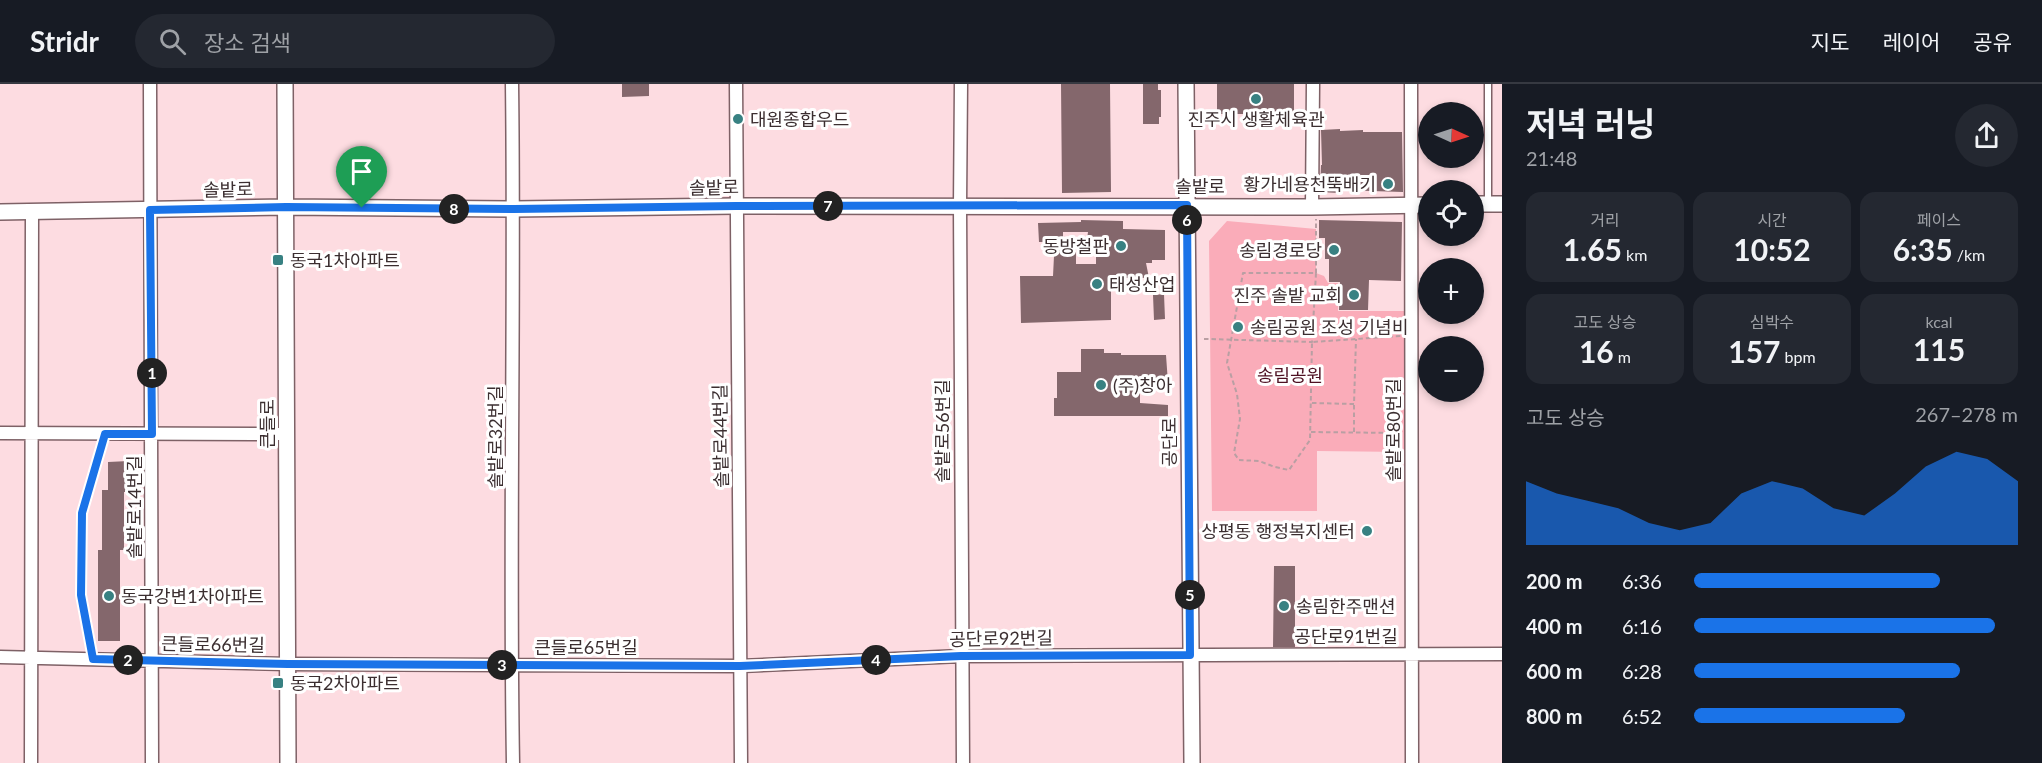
<!DOCTYPE html>
<html lang="ko">
<head>
<meta charset="utf-8">
<style>
	body { margin:0; font-family:Lato,"Noto Sans KR",sans-serif; background:#242831; color:#f1f3f6; height:100vh; display:flex; flex-direction:column; font-size:22px; white-space:nowrap }
	* { box-sizing:border-box; margin:0 }
	p { font-size:20px; color:#9ea1a6 }
	.icon { flex:none; width:33px; height:33px; fill:none; stroke:currentColor; stroke-width:2; stroke-linecap:round; stroke-linejoin:round }
	.map { position:relative; flex:1; overflow:hidden }
	.drawer { display:flex; flex-direction:column; background:#171b24; width:540px }
	.drawer>* { flex:none }
	.needle { width:39px; rotate:93deg }
	.tools { position:absolute; left:1418px; top:18px; display:grid; gap:12px }
	.tools a { display:grid; place-items:center; width:66px; height:66px; border-radius:50%; background:#171b24; box-shadow:0 3px 9px #0003; font-size:30px }
	.pin { position:absolute; display:grid; place-items:center; width:51px; height:51px; color:#fff; margin:-62px -26px; border-radius:50% 50% 50% 0; rotate:-45deg; box-shadow:0 0 6px #0007 }
	.pin .icon { rotate:45deg }
	.km { position:absolute; width:30px; height:30px; margin:-15px; border-radius:50%; background:#222; color:#fff; font-size:16px; line-height:30px; text-align:center }
	.round { display:grid; place-items:center; flex:none; width:63px; height:63px; border-radius:32px; background:#242831 }
	.head { display:flex; align-items:center; justify-content:space-between; height:102px; padding:0 24px }
	h1 { font-size:33px; font-weight:700; line-height:45px }
	.stats { display:grid; grid-template-columns:repeat(3,1fr); gap:9px; height:102px; padding:6px 24px }
	.stats div { display:grid; align-content:center; border-radius:15px; background:#242831; text-align:center }
	.stats b { font-size:30px; font-weight:700 }
	.stats small { font-size:16px; font-weight:400 }
	.stats p { font-size:16px }
	.chart { height:168px; padding:12px 24px }
	.chart p { display:flex; justify-content:space-between }
	.chart svg { width:100%; height:108px; margin-top:6px; fill:#1a73e8; opacity:.7 }
	ul { padding:0 24px; list-style:none; font-size:20px }
	li { display:grid; grid-template-columns:96px 72px 1fr; align-items:center; height:45px }
	li i { height:15px; border-radius:8px; background:#1a73e8 }
	header { display:flex; align-items:center; gap:36px; box-sizing:border-box; height:84px; padding:0 30px; background:#171b24; border-bottom:2px solid #363941 }
	header strong { font-size:28px }
	nav { display:flex; gap:33px; margin-inline-start:auto; font-size:21px }
	.search { width:420px; height:54px; background:#242831; display:flex; align-items:center; gap:15px; box-sizing:border-box; padding:0 21px; border-radius:33px; color:#9ea1a6; font-size:22px }
	main { display:flex; flex:1; min-height:0 }
	.map>svg:first-child { display:block }
</style>
</head>
<body>
<header>
<strong>Stridr</strong>
<div class="search"><svg class="icon" aria-label="search" viewBox="0 0 24 24"><circle cx="10" cy="10" r="6"/><path d="M15 15l6 6"/></svg>장소 검색</div>
<nav><a>지도</a><a>레이어</a><a>공유</a></nav>
</header>
<main>
<div class="map">
<svg width="1502" height="679" viewBox="0 0 1502 679">
	<rect width="100%" height="100%" fill="#fddce1"/>
	<path fill="#faacb9" d="M 1227,137 L 1316,145 L 1316,189 L 1324,192 L 1328,199 L 1338,199 L 1338,227 L 1404,227 L 1404,368 L 1317,367 L 1317,427 L 1212,427 L 1209,157 Z"/>
	<path fill="#84676c" fill-rule="evenodd" d="M 622,0 L 649,0 L 649,12 L 622,13 Z
		M 1061,0 L 1110,0 L 1111,108 L 1062,109 Z
		M 1143,0 L 1158,0 L 1158,6 L 1161,6 L 1161,33 L 1159,33 L 1159,40 L 1143,40 Z
		M 1217,0 L 1294,0 L 1294,30 L 1217,30 Z
		M 1340,45 L 1340,47 L 1363,46 L 1363,48 L 1402,48 L 1403,108 L 1339,106 L 1339,109 L 1320,108 L 1321,81 L 1322,81 L 1321,46 Z
		M 1081,136 L 1123,137 L 1123,145 L 1165,146 L 1165,176 L 1152,176 L 1152,179 L 1146,179 L 1149,194 L 1115,194 L 1115,205 L 1111,204 L 1111,236 L 1021,239 L 1020,192 L 1053,192 L 1054,172 L 1050,172 L 1049,158 L 1039,158 L 1038,139 L 1081,138 ZM 1063,148 L 1088,148 L 1087,155 L 1096,155 L 1096,180 L 1076,180 L 1076,168 L 1063,168 Z
		M 1319,136 L 1402,138 L 1401,197 L 1369,196 L 1368,226 L 1339,226 L 1340,198 L 1329,198 L 1329,175 L 1325,175 L 1325,154 L 1319,154 Z
		M 1164,210 L 1165,235 L 1154,236 L 1153,211 Z
		M 1081,265 L 1104,265 L 1104,269 L 1121,269 L 1121,271 L 1166,271 L 1168,299 L 1150,300 L 1140,296 L 1140,319 L 1168,321 L 1168,332 L 1054,332 L 1054,314 L 1057,314 L 1057,288 L 1081,288 Z
		M 129,377 L 129,408 L 124,408 L 124,466 L 120,466 L 120,557 L 98,557 L 98,466 L 102,466 L 102,406 L 108,406 L 108,378 Z
		M 1274,482 L 1295,482 L 1295,563 L 1273,563 Z"/>
	<g fill="none" stroke-linecap="round" stroke-linejoin="round">
		<defs>
			<path id="service" d="M 1488,119 L 1488,0
				M 93,575 L 81,511 L 82,429 L 105,350"/>
			<path id="minor" d="M 150,0 L 152,679
				M 512,0 C 515,226 509,453 513,679
				M 736,0 L 741,679
				M 961,0 L 960,122 L 963,679
				M 1411,0 L 1412,679
				M 1312,123 L 1313,0
				M 0,349 L 287,350
				M 0,573 L 288,580 L 740,582 L 961,572 L 1502,570
				M 31,679 L 32,128"/>
			<path id="tertiary" d="M 285,0 L 288,679
				M 1186,0 L 1192,679
				M 1473,120 L 1502,120
				M 0,128 L 286,123 L 514,125 L 736,122 L 1312,123 L 1428,121"/>
		</defs>
		<use href="#service" stroke="#7e6166" stroke-width="9"/>
		<use href="#minor" stroke="#7e6166" stroke-width="15"/>
		<use href="#tertiary" stroke="#7e6166" stroke-width="18"/>
		<path stroke="#b99fa3" stroke-width="2" stroke-dasharray="4.5 3" stroke-linecap="butt" d="M 1316,189 L 1316,135
			M 1204,255 L 1208,255 L 1312,258 L 1316,189 L 1243,189 L 1227,279 L 1237,310 L 1240,335 L 1234,369 L 1239,376 L 1259,377 L 1275,383 L 1289,386 L 1310,356 L 1312,258 L 1401,252
			M 1312,319 L 1354,320 L 1356,255
			M 1311,348 L 1401,349
			M 1354,348 L 1354,320"/>
		<use href="#service" stroke="#fff" stroke-width="6"/>
		<use href="#minor" stroke="#fff" stroke-width="12"/>
		<use href="#tertiary" stroke="#fff" stroke-width="15"/>
	</g>
	<g fill="none" stroke-linecap="round" stroke-linejoin="round">
		<defs>
			<path id="route" d="M 1187,121 L 1190,571 L 961,572 L 740,582 L 288,580 L 93,575 L 81,511 L 82,429 L 105,350 L 152,350 L 150,126 L 286,123 L 514,125 L 736,122 Z"/>
		</defs>
		<use href="#route" stroke="#fff" stroke-width="12"/>
		<use href="#route" stroke="#1a73e8" stroke-width="8"/>
	</g>
	<g fill="#388182" stroke="#fff" stroke-width="2">
		<circle cx="1256" cy="15" r="6"/>
		<circle cx="738" cy="35" r="6"/>
		<circle cx="1388" cy="100" r="6"/>
		<circle cx="1121" cy="162" r="6"/>
		<circle cx="1334" cy="166" r="6"/>
		<rect x="272" y="170" width="12" height="12" rx="3"/>
		<circle cx="1097" cy="200" r="6"/>
		<circle cx="1354" cy="211" r="6"/>
		<circle cx="1238" cy="243" r="6"/>
		<circle cx="1101" cy="301" r="6"/>
		<circle cx="1367" cy="447" r="6"/>
		<circle cx="109" cy="512" r="6"/>
		<circle cx="1284" cy="522" r="6"/>
		<rect x="272" y="593" width="12" height="12" rx="3"/>
	</g>
	<g text-anchor="middle" dominant-baseline="central" stroke-width="6" stroke-linejoin="round" paint-order="stroke">
		<g font-size="18" fill="#3b2e30" stroke="#fff" text-anchor="start">
			<text x="750" y="35">대원종합우드</text>
			<text x="1256" y="35" text-anchor="middle">진주시 생활체육관</text>
			<text x="1376" y="100" text-anchor="end">황가네용천뚝배기</text>
			<text x="1109" y="162" text-anchor="end">동방철판</text>
			<text x="1322" y="166" text-anchor="end">송림경로당</text>
			<text x="290" y="176">동국1차아파트</text>
			<text x="1109" y="200">태성산업</text>
			<text x="1342" y="211" text-anchor="end">진주 솔밭 교회</text>
			<text x="1250" y="243">송림공원 조성 기념비</text>
			<text x="1113" y="301">(주)창아</text>
			<text x="1355" y="447" text-anchor="end">상평동 행정복지센터</text>
			<text x="121" y="512">동국강변1차아파트</text>
			<text x="1296" y="522">송림한주맨션</text>
			<text x="290" y="599">동국2차아파트</text>
		</g>
		<g font-size="18" fill="#3b2e30" stroke="#fff">
			<text x="1200" y="102">솔밭로</text>
			<text transform="translate(714 103) rotate(-1)">솔밭로</text>
			<text transform="translate(228 105) rotate(-1)">솔밭로</text>
			<text transform="translate(267 340) rotate(-90)">큰들로</text>
			<text transform="translate(1393 346) rotate(-90)">솔밭로80번길</text>
			<text transform="translate(942 347) rotate(-90)">솔밭로56번길</text>
			<text transform="translate(720 352) rotate(-91)">솔밭로44번길</text>
			<text transform="translate(495 353) rotate(-90)">솔밭로32번길</text>
			<text transform="translate(1169 358) rotate(-90)">공단로</text>
			<text transform="translate(134 423) rotate(-90)">솔밭로14번길</text>
			<text x="1346" y="552">공단로91번길</text>
			<text transform="translate(1001 554) rotate(-1)">공단로92번길</text>
			<text transform="translate(213 560) rotate(1)">큰들로66번길</text>
			<text x="586" y="563">큰들로65번길</text>
		</g>
		<g font-size="18" fill="#4e1022" stroke="#fff">
			<text x="1290" y="291">송림공원</text>
		</g>
	</g>
</svg>
<div class="tools">
<a><svg class="needle" viewBox="-14 -14 28 28"><path d="M0-13l5 13h-10z" fill="#e53935"/><path d="M0 13l5-13h-10z" fill="#9ea1a6"/></svg></a>
<a><svg class="icon" aria-label="locate" viewBox="0 0 24 24"><circle cx="12" cy="12" r="6"/><path d="M12 2v4M12 18v4M2 12h4M18 12h4"/></svg></a>
<a>+</a>
<a>−</a>
</div>
<div class="pin" style="left:362px;top:124px;background:#1e9e55"><svg class="icon" aria-label="arrive" viewBox="0 0 24 24"><path d="M6 21V4h12l-3 4 3 4H6"/></svg></div>
<b class="km" style="left:152px;top:289px">1</b>
<b class="km" style="left:128px;top:576px">2</b>
<b class="km" style="left:502px;top:581px">3</b>
<b class="km" style="left:876px;top:576px">4</b>
<b class="km" style="left:1190px;top:511px">5</b>
<b class="km" style="left:1187px;top:136px">6</b>
<b class="km" style="left:828px;top:122px">7</b>
<b class="km" style="left:454px;top:125px">8</b>
</div>
<section class="drawer">
<div class="head"><div><h1>저녁 러닝</h1><p>21:48</p></div><a class="round"><svg class="icon" aria-label="share" viewBox="0 0 24 24"><path d="M12 15V3M7 8l5-5 5 5M5 13v7h14v-7"/></svg></a></div>
<div class="stats">
<div><p>거리</p><b>1.65<small> km</small></b></div>
<div><p>시간</p><b>10:52</b></div>
<div><p>페이스</p><b>6:35<small> /km</small></b></div>
</div>
<div class="stats">
<div><p>고도 상승</p><b>16<small> m</small></b></div>
<div><p>심박수</p><b>157<small> bpm</small></b></div>
<div><p>kcal</p><b>115</b></div>
</div>
<div class="chart"><p><span>고도 상승</span>267–278 m</p>
<svg viewBox="0 0 160 44" preserveAspectRatio="none"><path d="M0 44V18L10 23L20 26L30 29L40 35L50 38L60 35L70 23L80 18L90 21L100 29L110 32L120 23L130 12L140 6L150 9L160 18V44z"/></svg>
</div>
<ul>
<li><b>200 m</b>6:36<i style="width:76%"></i></li>
<li><b>400 m</b>6:16<i style="width:93%"></i></li>
<li><b>600 m</b>6:28<i style="width:82%"></i></li>
<li><b>800 m</b>6:52<i style="width:65%"></i></li>
</ul>
</section>
</main>
</body>
</html>
